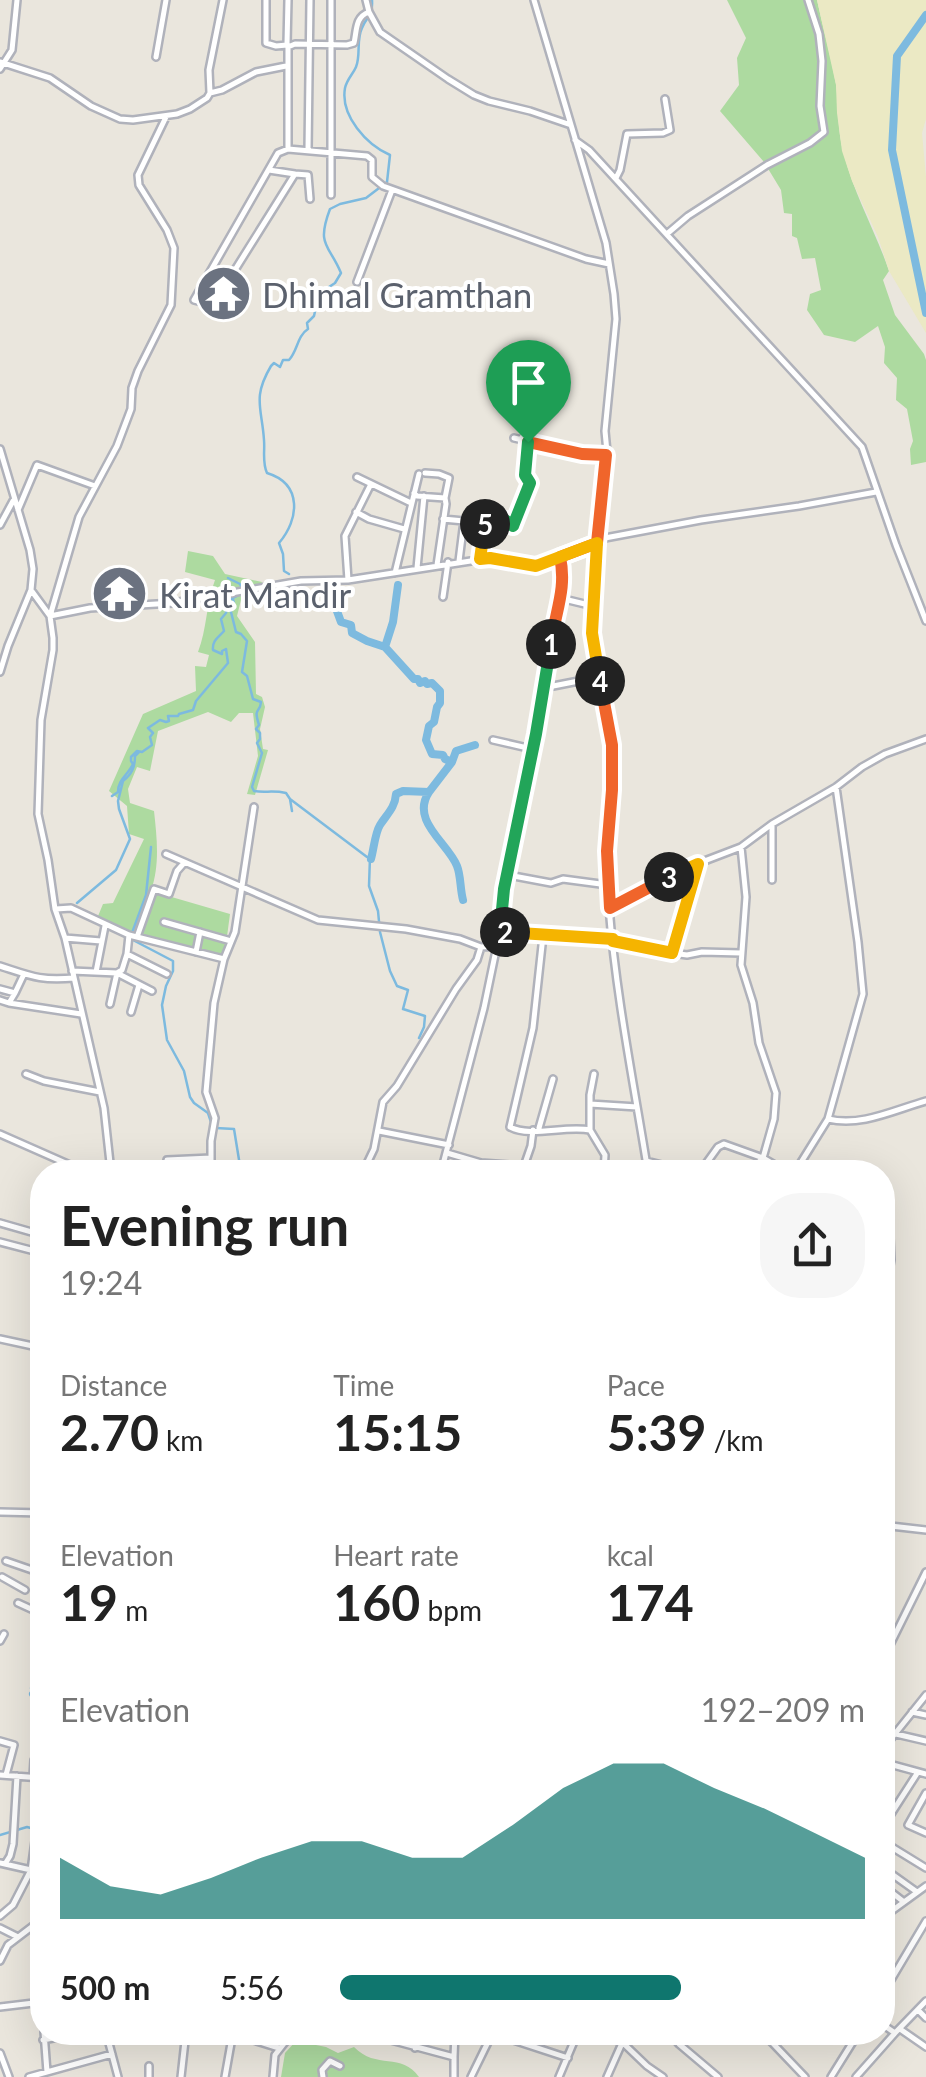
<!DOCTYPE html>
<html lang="en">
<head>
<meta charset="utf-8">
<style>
	body { margin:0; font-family:Lato,sans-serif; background:#f6f6f6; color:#222; height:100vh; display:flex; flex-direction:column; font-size:38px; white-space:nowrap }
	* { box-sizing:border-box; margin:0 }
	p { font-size:32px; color:#767676 }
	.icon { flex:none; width:55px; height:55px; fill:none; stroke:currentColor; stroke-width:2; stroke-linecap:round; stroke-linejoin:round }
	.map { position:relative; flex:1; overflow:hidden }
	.side { position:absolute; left:30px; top:1160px; width:865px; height:885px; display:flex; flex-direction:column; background:#fff; border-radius:40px; box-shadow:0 10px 40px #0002 }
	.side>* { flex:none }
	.pin { position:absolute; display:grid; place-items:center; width:85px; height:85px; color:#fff; margin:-102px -42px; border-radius:50% 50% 50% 0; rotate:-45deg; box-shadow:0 0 10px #0007 }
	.pin .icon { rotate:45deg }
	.km { position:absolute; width:50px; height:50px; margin:-25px; border-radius:50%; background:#222; color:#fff; font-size:28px; line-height:50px; text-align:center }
	.round { display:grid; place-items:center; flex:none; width:105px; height:105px; border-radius:40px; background:#f6f6f6 }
	.headline { display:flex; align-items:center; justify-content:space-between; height:170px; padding:0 30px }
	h1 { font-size:55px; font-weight:700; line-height:75px }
	.stats { display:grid; grid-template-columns:repeat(3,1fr); gap:15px; height:170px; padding:10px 30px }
	.stats div { display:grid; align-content:center }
	.stats b { font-size:50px; font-weight:700 }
	.stats small { font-size:28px; font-weight:400 }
	.stats p { font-size:28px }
	.chart { height:280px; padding:20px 30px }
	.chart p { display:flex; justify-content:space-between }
	.chart svg { width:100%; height:180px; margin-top:10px; fill:#0f766e; opacity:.7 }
	ul { padding:0 30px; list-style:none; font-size:32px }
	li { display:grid; grid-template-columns:160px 120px 1fr; align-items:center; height:75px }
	li i { height:25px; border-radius:12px; background:#0f766e }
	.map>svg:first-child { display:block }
</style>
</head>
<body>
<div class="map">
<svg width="926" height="2077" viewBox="0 0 926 2077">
	<rect width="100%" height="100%" fill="#eae6dd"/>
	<path fill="#addaa0" d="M 727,0 L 817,0 C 823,28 831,56 836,84 C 839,108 837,131 844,154 C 854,195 876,232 889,271 L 883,280 L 895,315 L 924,354 L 926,360 L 926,462 L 911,465 L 910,449 L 913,441 L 907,409 L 896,400 L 897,378 L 884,363 L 885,347 L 878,326 L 855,342 L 824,335 L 807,310 L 810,294 L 821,290 L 815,258 L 802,259 L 797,238 L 792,236 L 792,214 L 784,213 L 781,190 L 764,162 L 720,111 L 739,85 L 737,58 L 746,38 Z
		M 188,551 L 213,556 L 225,574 L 262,582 L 255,598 L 241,600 L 237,616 L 255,642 L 256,694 L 262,697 L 265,707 L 260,729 L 263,749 L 268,750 L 255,795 L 247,794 L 258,756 L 253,713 L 239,713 L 231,722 L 208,712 L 158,731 L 150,771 L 137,767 L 128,789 L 130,803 L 154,811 C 157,839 160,864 151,891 L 230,914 L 224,959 L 129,935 L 96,921 L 103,904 L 113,903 L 144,839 L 129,834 L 127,806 L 109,791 L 143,714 L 196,691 L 195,666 L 206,667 L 209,655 L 198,652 C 207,629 206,604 215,580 L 185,572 Z
		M 296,2041 L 326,2047 L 338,2053 L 354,2047 C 376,2070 402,2052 419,2077 L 281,2077 L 285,2053 Z"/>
	<path fill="#ebe9c4" d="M 817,0 L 926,0 L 926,119 L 922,133 L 926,177 L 926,333 L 889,271 L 878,237 L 852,181 L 842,151 L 837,113 L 836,85 Z"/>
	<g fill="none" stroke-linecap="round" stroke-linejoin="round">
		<path stroke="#7dbadf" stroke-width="2.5" d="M 289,574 L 284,571 L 283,554 L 279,543 C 299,520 303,484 267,473 C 262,462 265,452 264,440 C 262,408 252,398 271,366 L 274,363 L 280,367 L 283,360 L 289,360 C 298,350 297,336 308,329 L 307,323 L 314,316 L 316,307 L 329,296 L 329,287 L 335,283 L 341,273 C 329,244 316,246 330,209 L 340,204 L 366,198 L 387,182 L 390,155 C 367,145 340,116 345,88 C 347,79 353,74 356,67 C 361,55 356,40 362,28 C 367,15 373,17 372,0
			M 228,578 L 240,584 L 242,588
			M 233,599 L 234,604 L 230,608 L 236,632 L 241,634 L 247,641 L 242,672 L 247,676 L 253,699 L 261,702 C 260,714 253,706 259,725 L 256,729 L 260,733 L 260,739 L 257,743 L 262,753 L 252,787 L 254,791 C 265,793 273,790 286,793 L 290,799 L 292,811
			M 112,796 L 118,792 C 118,779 128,775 133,764 L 131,761 L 131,757 L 137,751 L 142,752 L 152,745 L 150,737 L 153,733 L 148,728 L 160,720 L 166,722 L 169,721 L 168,716 L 178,716 L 179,714 L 193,710 L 196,701 L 228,663 L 226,649 L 222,651 L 222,654 L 213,650 C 212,640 219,637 224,631 L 221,619 L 226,613 L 229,600 L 239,595
			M 290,799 L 367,857 L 370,857 L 369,886 L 378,911 L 380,932 L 390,971 L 397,986 L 408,990 L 403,1009 L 425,1016 L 424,1027 L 419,1038
			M 77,903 L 116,870 L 130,839 L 119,809 L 118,801 L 123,781 C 132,774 135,767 135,756 L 139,752
			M 132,933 L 146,895 L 151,847
			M 131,939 L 173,961 L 173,971 L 166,986 L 162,1005 L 167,1040 L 184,1071 L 190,1097 L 194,1103 L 208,1113 L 212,1125
			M 216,1128 L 234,1129 L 241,1172
			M 33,1694 L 31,1688 L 34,1682 L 38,1652 L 42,1648
			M 0,1835 L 27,1827 L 42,1831"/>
		<path stroke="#7dbadf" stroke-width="8" d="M 926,15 L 897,56 L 892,150 L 926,313
			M 324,588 L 334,603 L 341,622 L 351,625 L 352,633 L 367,641 L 385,647 L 414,679 L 418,679 L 420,683 L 425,681 L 427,684 L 432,683 L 440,691 L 440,703 L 437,707 L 434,722 L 429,726 L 426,740 L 432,754 L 443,755 L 445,759 L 452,762
			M 385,647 L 393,622 L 398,585
			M 429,792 C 410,821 448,843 457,866 C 461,876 460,889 463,900
			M 371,859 C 374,848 375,833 380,825 C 387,814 395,808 396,794 L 403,791 L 429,792 L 452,762 L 456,751 L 475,745
			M 33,1694 L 42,1707"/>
		<defs>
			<path id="minor" d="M 266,0 L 266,43 L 276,46 L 287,45
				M 366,0 L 369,12 L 380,32 L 448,79 L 474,95 L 489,101 L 530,111 L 571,125
				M 534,0 L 606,243 L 614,294 L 616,319 L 605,431 L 607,452 L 599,514 L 592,633 C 595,671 608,708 612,746 C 616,782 608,818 607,853 C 607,871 608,889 609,907 C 616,996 634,1085 648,1172
				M 287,44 L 288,0
				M 156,57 L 166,0
				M 0,62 L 50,78 L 91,106 L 120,119 L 133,120 L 177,114 L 190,109 L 207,98 L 210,93 L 209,70 L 223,0
				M 0,69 L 12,50 L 17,0
				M 210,93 L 222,90 L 256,72 L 286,66
				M 575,140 L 589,150 L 862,447 L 896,545 L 926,621
				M 288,149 L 288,47 L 295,44 L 347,45 L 354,43 C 357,30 355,17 369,12
				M 308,150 L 310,0
				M 269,170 L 295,174
				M 616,178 L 620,170 L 627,134 L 663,133 L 670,130 L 665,99
				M 331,195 L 331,0
				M 310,199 L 308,175 L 295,174 L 213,305 L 194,300 L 278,153 L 288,149 L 367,156 L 372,160 L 372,177 L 383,186 L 586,259 L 609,264
				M 668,233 L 688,216 L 767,165 L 810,143 L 824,132 L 820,106 L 822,61 L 819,34 L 808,0
				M 357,282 L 392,190
				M 514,438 L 582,454 L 606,455
				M 0,449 L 30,550 L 33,569 L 31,590 L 50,616 L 53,638 L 53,650 L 41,720 L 38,814 L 48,860 L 55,909 L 65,938 L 104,1108 L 111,1172
				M 425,473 L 439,474 L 449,478 L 445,498
				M 357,477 L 411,503
				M 414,493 L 417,496 L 445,498 L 446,504 L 437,565
				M 18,510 L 37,465 L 95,486
				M 356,512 L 369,519 L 404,529
				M 443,519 L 485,523 L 480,559
				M 485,523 L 505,519 L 513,526 L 530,483 L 525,475 L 528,442
				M 0,525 L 13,501
				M 459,561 L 464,521
				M 417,568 L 424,496
				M 395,573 L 419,474
				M 348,580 L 345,536 L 371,484
				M 443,597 L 448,562
				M 560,598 L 593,606
				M 50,616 L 90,608 L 173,603 L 301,581 L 348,580 L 490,558 L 536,566 L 605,538 L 701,520 L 799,506 L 876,492
				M 50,616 L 79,517 L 117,446 L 131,409 L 132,388 L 138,371 L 171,305 L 174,248 L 167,230 L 139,185 L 138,175 L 166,117
				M 0,672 L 8,646 L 31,590
				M 543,688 L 599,677
				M 493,740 L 532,749
				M 772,824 L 772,880
				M 741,847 L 746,897 L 741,965 L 753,1003 L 759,1043 L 776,1093 L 774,1119 L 763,1158 L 748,1172
				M 166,854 L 318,920 L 406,929 L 460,939 L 481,947 L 497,946
				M 508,875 L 551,883 L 563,879 L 608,885
				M 610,908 L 686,868 L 741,847 L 772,824 L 836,787 L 862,767 L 885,754 L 926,739
				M 56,909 L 71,908 L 129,935 L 224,959
				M 164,922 L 231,941
				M 501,931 L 513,934 L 613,939
				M 129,935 L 127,954 L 167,974
				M 543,936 L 533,1028 L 510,1127 C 531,1138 565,1125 590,1130 L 605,1155 L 604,1172
				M 137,937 L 154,889 L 169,894 L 177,871 L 184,863
				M 65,938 L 101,941
				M 615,942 L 672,953 L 695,881 L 698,864
				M 196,952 L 200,932
				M 672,953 L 687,955 L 702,952 L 741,953
				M 0,966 C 31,976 40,981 74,978
				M 72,971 L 117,973 L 122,970 L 127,954
				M 96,972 L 105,926
				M 0,989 L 15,993 L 24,974
				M 0,1000 L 9,1003 L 15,993
				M 9,1003 L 81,1014
				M 110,1004 L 117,973 L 152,991
				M 131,1012 L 139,985
				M 26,1074 L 44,1081 L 100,1092
				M 590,1104 L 637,1107
				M 828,1119 C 861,1127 894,1110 926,1101
				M 539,1128 L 553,1079
				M 590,1130 L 590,1095 L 594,1074
				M 379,1131 L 449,1145
				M 0,1134 L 86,1172
				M 447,1153 L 481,1163 L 522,1166
				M 646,1161 L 686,1171
				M 686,1170 L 700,1172 L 718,1147 L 724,1144 L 763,1158 L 787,1172
				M 166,1172 L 167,1160 L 211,1158
				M 211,1172 L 211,1141 L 215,1118 L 206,1092 L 214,1003 L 224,959 L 235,932 L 254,807
				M 363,1172 L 374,1149 L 383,1102 L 397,1086 L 456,989 L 477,960 L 481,947
				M 441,1172 L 484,1008 L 500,931 L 504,889 L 536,734 L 554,623 L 563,591 L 564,579 L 560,557
				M 522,1172 L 531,1146 L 533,1130
				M 795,1172 L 828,1119 L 863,994 L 858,942 L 836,787
				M 882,1214 L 889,1217 L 891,1260 L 882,1308
				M 0,1223 L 42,1235
				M 0,1242 L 42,1253
				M 0,1339 L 42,1348
				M 0,1512 L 42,1513
				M 882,1525 L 926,1530
				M 6,1561 L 35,1571
				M 2,1577 L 25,1590
				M 18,1603 L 42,1614
				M 0,1641 L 4,1634
				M 882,1661 L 926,1572
				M 912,1712 L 926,1715
				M 896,1734 L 926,1741
				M 0,1741 L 14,1745 L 6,1775
				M 882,1750 L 926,1695
				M 882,1762 L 926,1774
				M 0,1775 L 42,1778
				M 33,1776 L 34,1760 L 42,1750
				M 926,1793 L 908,1825 L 926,1833
				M 882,1828 L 918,1772
				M 882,1841 L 926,1868
				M 0,1863 L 31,1870 L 36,1834
				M 5,1864 L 10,1856 L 13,1844 L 17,1776
				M 882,1867 L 917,1892
				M 882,1885 L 904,1902
				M 0,1916 L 13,1905 L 31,1870 L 42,1873
				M 882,1918 L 926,1886
				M 0,1928 L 18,1937
				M 0,1961 L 8,1945 L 42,1919
				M 882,1995 L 926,1921
				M 0,2007 L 42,2002
				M 918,2010 L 926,2018
				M 882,2024 L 895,2033 L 926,2001
				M 900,2029 L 926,2047
				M 44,2032 L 47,2072
				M 106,2032 L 118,2077
				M 228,2032 L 279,2048
				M 361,2032 L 454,2057 L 454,2077
				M 414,2032 L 415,2048
				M 587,2032 L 622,2042 L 647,2066 L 663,2077
				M 669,2032 L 679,2044 L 718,2077
				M 762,2032 L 805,2077
				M 492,2033 L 568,2058
				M 43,2040 L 83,2032
				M 109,2040 L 149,2032
				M 0,2053 L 9,2077
				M 454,2057 L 455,2032
				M 29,2077 L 112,2054
				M 149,2077 L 149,2066
				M 181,2077 L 186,2032
				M 225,2077 L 233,2032
				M 273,2077 L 275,2055 L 293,2032
				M 323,2077 L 322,2070 L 330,2061 L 340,2066
				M 471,2077 L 493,2032
				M 559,2077 L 578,2032
				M 607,2077 L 627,2032
				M 831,2077 L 859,2032
				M 856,2077 L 895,2033"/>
		</defs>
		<use href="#minor" stroke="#b0b2bb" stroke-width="10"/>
		<use href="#minor" stroke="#fff" stroke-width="5"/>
	</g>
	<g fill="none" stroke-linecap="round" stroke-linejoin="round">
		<defs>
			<path id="split-1" d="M 528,442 L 582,454 L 606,455 L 597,543 L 560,557 C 567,589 555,612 551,644"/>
			<path id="split-2" d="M 505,932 L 500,930 L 504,889 L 536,734 L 551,644"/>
			<path id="split-3" d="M 505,932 L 613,939 L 613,941 L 672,953 L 698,864 L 669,877"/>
			<path id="split-4" d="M 600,681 L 612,745 L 612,790 L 607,851 L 610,908 L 669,877"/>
			<path id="split-5" d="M 485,524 L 480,559 L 490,558 L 536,566 L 597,543 L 592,633 L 600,681"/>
			<path id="split-6" d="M 485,524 L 505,520 L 513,526 L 530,483 L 525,475 L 528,442"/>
		</defs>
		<use href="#split-1" stroke="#fff" stroke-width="20"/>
		<use href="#split-2" stroke="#fff" stroke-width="20"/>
		<use href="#split-3" stroke="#fff" stroke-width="20"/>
		<use href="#split-4" stroke="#fff" stroke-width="20"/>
		<use href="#split-5" stroke="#fff" stroke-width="20"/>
		<use href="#split-6" stroke="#fff" stroke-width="20"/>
		<use href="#split-1" stroke="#f0652b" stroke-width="12"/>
		<use href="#split-2" stroke="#22a559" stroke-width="12"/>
		<use href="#split-3" stroke="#f5b400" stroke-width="12"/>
		<use href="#split-4" stroke="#f0652b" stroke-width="12"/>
		<use href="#split-5" stroke="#f5b400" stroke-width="12"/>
		<use href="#split-6" stroke="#22a559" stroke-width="12"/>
	</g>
	<defs>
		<symbol id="temple-disc" viewBox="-11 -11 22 22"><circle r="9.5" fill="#6b7280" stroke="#fff"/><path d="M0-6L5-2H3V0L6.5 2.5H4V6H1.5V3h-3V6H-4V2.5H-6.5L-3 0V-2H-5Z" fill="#fff"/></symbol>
	</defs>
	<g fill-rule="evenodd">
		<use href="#temple-disc" x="192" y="262" width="63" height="63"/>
		<use href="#temple-disc" x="88" y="562" width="63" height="63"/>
	</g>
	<g text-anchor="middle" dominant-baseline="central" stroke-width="8" stroke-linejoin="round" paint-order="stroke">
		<g font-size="35" fill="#5b616d" stroke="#fff" text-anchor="start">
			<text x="262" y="294">Dhimal Gramthan</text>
			<text x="159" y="594">Kirat Mandir</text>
		</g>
	</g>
</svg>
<div class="pin" style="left:528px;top:442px;background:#1e9e55"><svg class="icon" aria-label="arrive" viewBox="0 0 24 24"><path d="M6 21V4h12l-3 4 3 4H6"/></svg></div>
<b class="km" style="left:551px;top:644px">1</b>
<b class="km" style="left:505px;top:932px">2</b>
<b class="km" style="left:669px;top:877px">3</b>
<b class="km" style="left:600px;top:681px">4</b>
<b class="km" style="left:485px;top:524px">5</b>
<section class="side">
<div class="headline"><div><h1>Evening run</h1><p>19:24</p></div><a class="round"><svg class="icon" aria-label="share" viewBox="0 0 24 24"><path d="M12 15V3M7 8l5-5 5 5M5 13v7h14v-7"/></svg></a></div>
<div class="stats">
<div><p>Distance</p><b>2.70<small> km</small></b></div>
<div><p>Time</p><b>15:15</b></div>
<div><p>Pace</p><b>5:39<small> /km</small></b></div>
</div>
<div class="stats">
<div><p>Elevation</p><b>19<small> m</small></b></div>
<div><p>Heart rate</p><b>160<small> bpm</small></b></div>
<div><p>kcal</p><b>174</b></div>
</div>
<div class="chart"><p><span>Elevation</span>192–209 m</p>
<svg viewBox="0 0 160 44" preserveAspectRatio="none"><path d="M0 44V29L10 36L20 38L30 34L40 29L50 25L60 25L70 29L80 29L90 21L100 12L110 6L120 6L130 12L140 17L150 23L160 29V44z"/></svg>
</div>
<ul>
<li><b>500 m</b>5:56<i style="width:65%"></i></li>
</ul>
</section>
</div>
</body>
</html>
